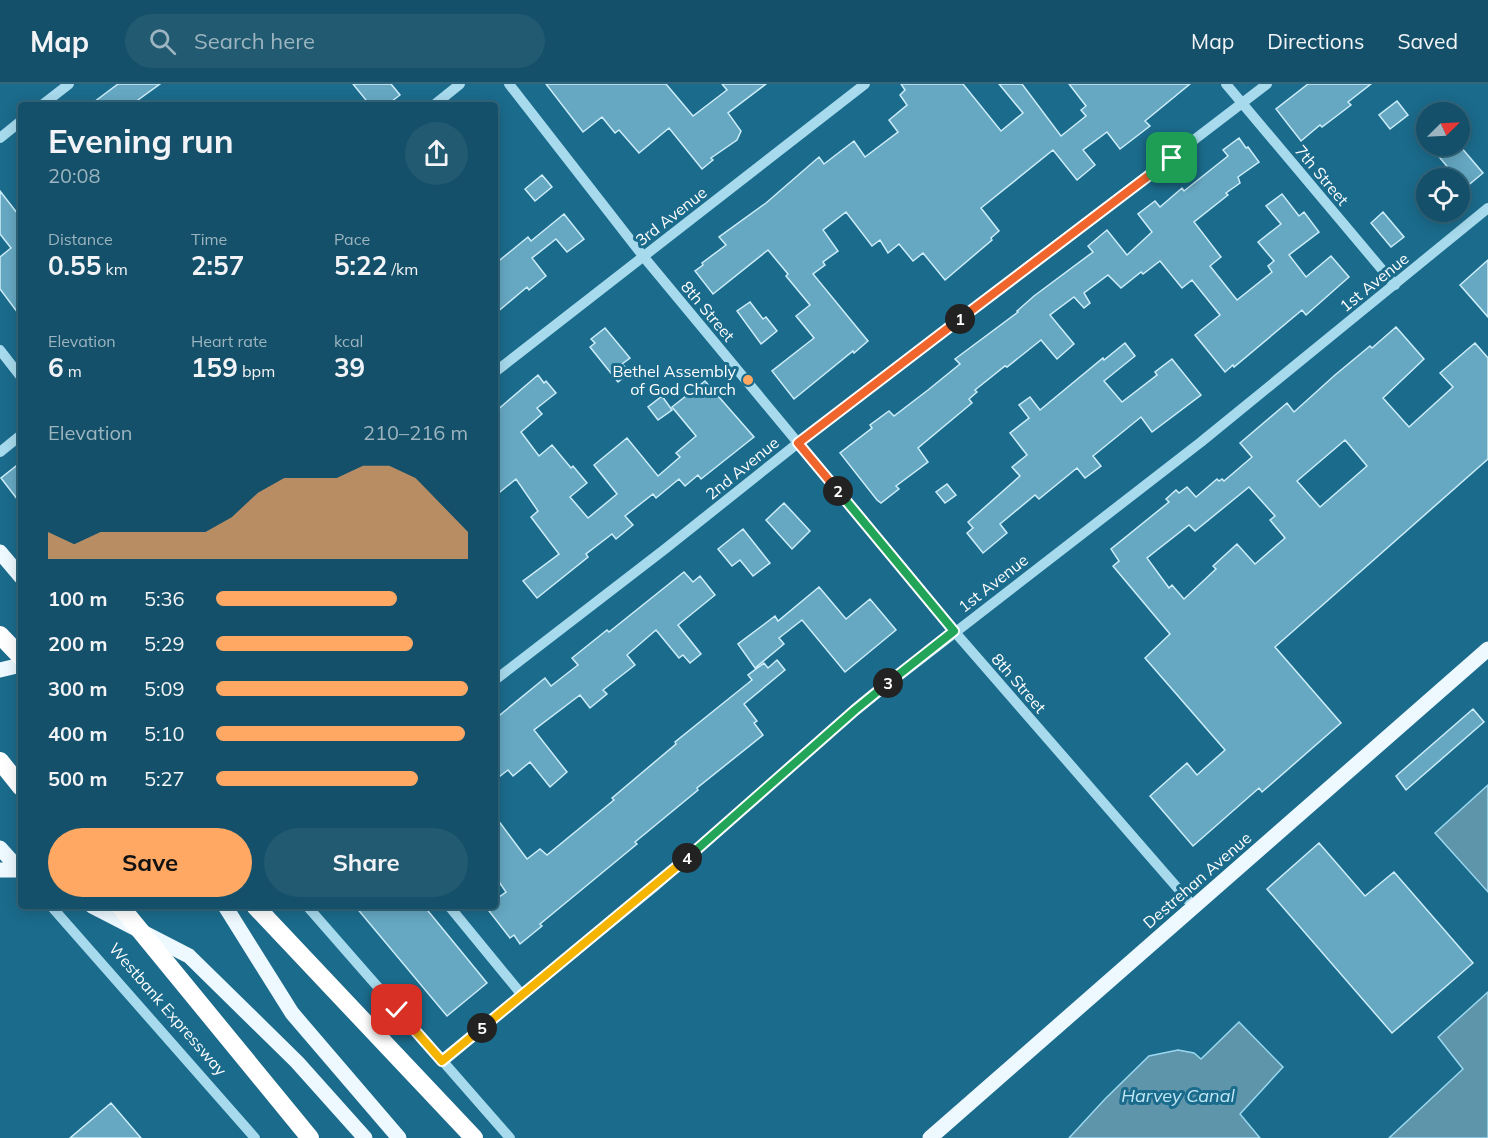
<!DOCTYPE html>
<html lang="en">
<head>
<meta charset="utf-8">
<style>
	body { margin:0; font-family:Mulish,sans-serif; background:#215a71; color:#f1f3f6; height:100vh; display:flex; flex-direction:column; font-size:22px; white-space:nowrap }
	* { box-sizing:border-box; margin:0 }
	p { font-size:20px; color:#9db5c0 }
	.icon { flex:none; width:33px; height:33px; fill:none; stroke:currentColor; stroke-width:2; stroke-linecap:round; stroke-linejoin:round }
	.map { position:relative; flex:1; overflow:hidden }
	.panel { position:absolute; left:18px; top:18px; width:480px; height:807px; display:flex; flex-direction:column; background:#145069; border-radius:6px; box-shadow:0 3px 15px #0003,0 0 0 2px #33677d }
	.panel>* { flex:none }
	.needle { width:39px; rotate:66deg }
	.controls { position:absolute; left:1416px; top:18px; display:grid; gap:12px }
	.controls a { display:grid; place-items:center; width:54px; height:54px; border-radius:50%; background:#145069; box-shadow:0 3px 15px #0003,0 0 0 2px #33677d; font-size:30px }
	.pin { position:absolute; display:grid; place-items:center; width:51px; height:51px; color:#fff; margin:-26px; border-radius:12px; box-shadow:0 3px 9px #0006 }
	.km { position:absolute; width:30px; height:30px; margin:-15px; border-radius:50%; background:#222; color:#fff; font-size:16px; line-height:30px; text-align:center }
	.round { display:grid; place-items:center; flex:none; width:63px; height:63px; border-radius:32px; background:#215a71 }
	.headline { display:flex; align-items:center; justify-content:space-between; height:102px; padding:0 30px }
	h1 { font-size:33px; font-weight:700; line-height:45px }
	.stats { display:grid; grid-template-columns:repeat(3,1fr); gap:9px; height:102px; padding:6px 30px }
	.stats div { display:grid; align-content:center }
	.stats b { font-size:26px; font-weight:700 }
	.stats small { font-size:16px; font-weight:400 }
	.stats p { font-size:16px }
	.chart { height:168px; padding:12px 30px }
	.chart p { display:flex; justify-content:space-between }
	.chart svg { width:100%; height:108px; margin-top:6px; fill:#ffa863; opacity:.7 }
	.action { display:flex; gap:12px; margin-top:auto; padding:12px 30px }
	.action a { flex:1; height:69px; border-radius:36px; background:#ffa863; color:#111; font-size:24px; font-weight:700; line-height:69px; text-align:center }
	.action a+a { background:#215a71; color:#f1f3f6 }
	ul { padding:0 30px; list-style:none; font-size:20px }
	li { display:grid; grid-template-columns:96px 72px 1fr; align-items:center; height:45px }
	li i { height:15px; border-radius:8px; background:#ffa863 }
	header { display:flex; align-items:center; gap:36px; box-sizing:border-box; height:84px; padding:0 30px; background:#145069; border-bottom:2px solid #33677d }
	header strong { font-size:28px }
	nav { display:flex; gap:33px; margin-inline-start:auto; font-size:21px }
	.search { width:420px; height:54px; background:#215a71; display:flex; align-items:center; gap:15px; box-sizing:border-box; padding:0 21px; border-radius:33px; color:#9db5c0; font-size:22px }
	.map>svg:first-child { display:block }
</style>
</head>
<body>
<header>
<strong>Map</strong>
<div class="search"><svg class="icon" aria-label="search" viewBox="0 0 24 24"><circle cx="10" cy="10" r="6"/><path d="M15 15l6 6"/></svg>Search here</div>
<nav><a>Map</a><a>Directions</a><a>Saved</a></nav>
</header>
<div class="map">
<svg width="1488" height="1054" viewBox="0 0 1488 1054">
	<rect width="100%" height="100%" fill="#1b6b8c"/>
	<path fill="#5e95ab" stroke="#9ad8ef" stroke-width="1.5" d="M 1488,701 L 1488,808 L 1435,749 Z
		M 1488,908 L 1488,1054 L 1389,1054 L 1463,985 L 1438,953 Z
		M 1239,938 L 1283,983 L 1240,1030 L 1260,1054 L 1069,1054 L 1105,1015 L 1149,972 L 1178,966 L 1194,969 L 1201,975 Z"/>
	<path fill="#66a8c2" stroke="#ccedfa" stroke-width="1.5" fill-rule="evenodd" d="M 118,0 L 160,0 L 131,21 L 90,21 Z
		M 353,0 L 391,0 L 400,11 L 387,21 L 370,21 Z
		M 546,0 L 666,0 L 693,32 L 727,6 L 722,0 L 766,0 L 728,29 L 741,47 L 737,56 L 711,74 L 713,76 L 702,85 L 669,44 L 639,69 L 619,46 L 615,49 L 602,33 L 583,48 Z
		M 901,0 L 963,0 L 1001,47 L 1023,29 L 999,0 L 1022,0 L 1061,52 L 1086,32 L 1081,26 L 1086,22 L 1069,0 L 1190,0 L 1145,37 L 1150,42 L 1120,65 L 1107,48 L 1083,66 L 1095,81 L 1077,96 L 1053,66 L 981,124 L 999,147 L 991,154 L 992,156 L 945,196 L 923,169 L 913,177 L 899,160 L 888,169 L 880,156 L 872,162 L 846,128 L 823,146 L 838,167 L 823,178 L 825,181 L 813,190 L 868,257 L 854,269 L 853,267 L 794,315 L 772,287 L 814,254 L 796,232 L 810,221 L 786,192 L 788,190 L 768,166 L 713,210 L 695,187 L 703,181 L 702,179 L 726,161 L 719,153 L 766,119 L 819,73 L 824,80 L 854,57 L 865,73 L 898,48 L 889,36 L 907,21 L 900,11 L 905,6 Z
		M 1308,0 L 1371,0 L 1348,18 L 1351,21 L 1322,43 L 1320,41 L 1301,57 L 1276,25 Z
		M 1397,17 L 1408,31 L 1390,45 L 1379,31 Z
		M 1239,54 L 1246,64 L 1248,63 L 1259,78 L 1238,93 L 1240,99 L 1226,109 L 1228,111 L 1194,138 L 1221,173 L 1210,182 L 1237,216 L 1272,188 L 1268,182 L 1274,177 L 1258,158 L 1281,140 L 1266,122 L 1282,110 L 1299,132 L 1304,128 L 1319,148 L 1289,171 L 1306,193 L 1331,172 L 1349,193 L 1306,231 L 1302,226 L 1234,283 L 1233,281 L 1225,288 L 1195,251 L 1220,231 L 1192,196 L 1182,204 L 1160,177 L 1143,190 L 1141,188 L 1121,204 L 1108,191 L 1084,209 L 1090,219 L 1084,224 L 1074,213 L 1050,231 L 1074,260 L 1057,275 L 1041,256 L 1007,283 L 1005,282 L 975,306 L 977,308 L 969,315 L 972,319 L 918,364 L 928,378 L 896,402 L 899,405 L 881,419 L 877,416 L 840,369 L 872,344 L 870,341 L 889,327 L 894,332 L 928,306 L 960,280 L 955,275 L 1018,228 L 1017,227 L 1034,212 L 1093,168 L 1088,162 L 1107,146 L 1127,171 L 1152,148 L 1138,130 L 1155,117 L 1160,123 L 1182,104 L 1184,107 L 1228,72 L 1223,66 Z
		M 1430,62 L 1460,62 L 1483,89 L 1465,104 Z
		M 542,91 L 552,103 L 535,117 L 525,105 Z
		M 0,107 L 21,134 L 21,233 L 0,205 L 0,173 L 11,164 L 0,150 Z
		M 1383,128 L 1404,153 L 1391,163 L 1371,139 Z
		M 564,130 L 584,155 L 567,168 L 556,155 L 532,174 L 546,192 L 529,206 L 527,203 L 495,230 L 495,180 L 528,153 L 531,157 Z
		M 1488,176 L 1488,233 L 1460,201 Z
		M 750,218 L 763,235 L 766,233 L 777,247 L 761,260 L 737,227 Z
		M 1396,243 L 1424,275 L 1383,314 L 1409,343 L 1453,303 L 1440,289 L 1475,259 L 1488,274 L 1488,375 L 1275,563 L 1341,639 L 1262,708 L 1259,704 L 1193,762 L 1150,712 L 1187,679 L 1197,691 L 1225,666 L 1145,574 L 1170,550 L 1113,482 L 1119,477 L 1111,465 L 1169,418 L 1166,415 L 1176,406 L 1179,409 L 1187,403 L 1196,413 L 1217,395 L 1219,397 L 1222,395 L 1224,397 L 1252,373 L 1240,359 L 1287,319 L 1294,328 L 1335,291 L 1370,262 L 1372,264 ZM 1345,356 L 1367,382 L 1320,423 L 1297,397 ZM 1249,403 L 1275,432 L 1270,436 L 1285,454 L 1255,480 L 1237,460 L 1213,482 L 1216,485 L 1184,515 L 1172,501 L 1169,504 L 1147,474 L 1189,441 L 1195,447 Z
		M 605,244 L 630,274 L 622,280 L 630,288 L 618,298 L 590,263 L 595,259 L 591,255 Z
		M 1125,259 L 1135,272 L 1104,297 L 1122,318 L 1157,291 L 1155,288 L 1172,275 L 1201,311 L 1152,348 L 1141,333 L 1093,372 L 1101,382 L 1085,394 L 1077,384 L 1039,415 L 1035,411 L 1000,440 L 1007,449 L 983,469 L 967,449 L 973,444 L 968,438 L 1020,392 L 1012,383 L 1027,371 L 1010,349 L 1029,334 L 1019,321 L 1030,313 L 1040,326 L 1103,274 L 1104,276 Z
		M 538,291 L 544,299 L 546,297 L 556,309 L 537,324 L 542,330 L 521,348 L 539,372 L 552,361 L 571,384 L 573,382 L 587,399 L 570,413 L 588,434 L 617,410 L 594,381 L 627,354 L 658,392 L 680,373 L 676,369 L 696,352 L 672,323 L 705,297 L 754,353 L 701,395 L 698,391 L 685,402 L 679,395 L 656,414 L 653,410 L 625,432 L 633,441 L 616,455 L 612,450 L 586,470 L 588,473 L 537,514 L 523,497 L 559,470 L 531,433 L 538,427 L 516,395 L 495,412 L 495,328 Z
		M 662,312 L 672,326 L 658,336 L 648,323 Z
		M 21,378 L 21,420 L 1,394 Z
		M 947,400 L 956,411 L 945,419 L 936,408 Z
		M 784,419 L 810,447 L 792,465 L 766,436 Z
		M 743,445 L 770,479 L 753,492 L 740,476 L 732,482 L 718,465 Z
		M 684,488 L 693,498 L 700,492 L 715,511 L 678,541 L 701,570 L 690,579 L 683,571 L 679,574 L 656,546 L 627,571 L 635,581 L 603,606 L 607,610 L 590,624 L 580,611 L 534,646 L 567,688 L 550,703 L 530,678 L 513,692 L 508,686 L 495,696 L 495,635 L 545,594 L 551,602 L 578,581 L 572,574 L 607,546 L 609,548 Z
		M 819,503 L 846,535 L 870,515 L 896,546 L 845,588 L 802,536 L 779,554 L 784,560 L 755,584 L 738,560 L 775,532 L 778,537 Z
		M 777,576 L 785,586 L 744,620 L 757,637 L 754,639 L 763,651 L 697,704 L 698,706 L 635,758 L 637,760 L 540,840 L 542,842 L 520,860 L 514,851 L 510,854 L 486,823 L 495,822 L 495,816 L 506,808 L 495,792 L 495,732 L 527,775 L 540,765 L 547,771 L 614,716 L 612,714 L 676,660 L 675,658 L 752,596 L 748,591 L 764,579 L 768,584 Z
		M 1473,625 L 1484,638 L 1406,706 L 1396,692 Z
		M 1319,759 L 1365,812 L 1394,788 L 1473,879 L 1392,949 L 1267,805 Z
		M 355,822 L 424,822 L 487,899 L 447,932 Z
		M 111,1019 L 141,1054 L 70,1054 Z"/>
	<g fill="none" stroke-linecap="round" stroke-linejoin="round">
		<path stroke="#a7daed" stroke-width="10" d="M 509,0 L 643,172 L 954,547 L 1194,823
			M 1226,0 L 1395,201
			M 42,21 L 69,0
			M 434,21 L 460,0
			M 0,54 L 21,37
			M 0,266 L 21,293
			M 495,288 L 865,0
			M 0,368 L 21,351
			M 495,596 L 665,465 L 798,359 L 1267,0
			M 51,822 L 255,1054
			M 307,822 L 510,1054
			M 449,822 L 522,911
			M 442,977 L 653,804 L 855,626 L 1201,358 L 1488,124"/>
		<path stroke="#edf9ff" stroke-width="15" d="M 0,468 L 21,493
			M 0,586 L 21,581
			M 0,764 L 18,784
			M 0,786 L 21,786
			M 92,822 L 189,872 L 297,978 L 365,1054
			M 225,822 L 292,929 L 399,1054
			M 930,1054 L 1488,565"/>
		<path stroke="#fff" stroke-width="18" d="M 0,551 L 21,573
			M 0,677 L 21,703
			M 120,822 L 310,1054
			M 255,822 L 474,1054"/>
	</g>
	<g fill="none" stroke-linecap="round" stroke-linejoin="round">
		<defs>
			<path id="split-1" d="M 960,235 L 1172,74"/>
			<path id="split-2" d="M 838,407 L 798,359 L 960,235"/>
			<path id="split-3" d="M 838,407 L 954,547 L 888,599"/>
			<path id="split-4" d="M 687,774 L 855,626 L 888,599"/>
			<path id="split-5" d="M 482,944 L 687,774"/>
			<path id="split-6" d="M 397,926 L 442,977 L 482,944"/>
		</defs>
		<use href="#split-1" stroke="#fff" stroke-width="12"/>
		<use href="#split-2" stroke="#fff" stroke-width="12"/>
		<use href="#split-3" stroke="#fff" stroke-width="12"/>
		<use href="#split-4" stroke="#fff" stroke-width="12"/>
		<use href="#split-5" stroke="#fff" stroke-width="12"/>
		<use href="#split-6" stroke="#fff" stroke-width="12"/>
		<use href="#split-1" stroke="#f0652b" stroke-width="8"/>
		<use href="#split-2" stroke="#f0652b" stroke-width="8"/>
		<use href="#split-3" stroke="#22a559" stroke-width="8"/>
		<use href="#split-4" stroke="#22a559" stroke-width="8"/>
		<use href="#split-5" stroke="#f5b400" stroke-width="8"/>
		<use href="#split-6" stroke="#f5b400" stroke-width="8"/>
	</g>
	<circle fill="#ffa863" stroke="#1b6b8c" stroke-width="2" cx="748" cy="296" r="6"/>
	<g text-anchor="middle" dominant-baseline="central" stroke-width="6" stroke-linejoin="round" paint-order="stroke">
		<g font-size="16" fill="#fff" stroke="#1b6b8c">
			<text transform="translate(1322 91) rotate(50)">7th Street</text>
			<text transform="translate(671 132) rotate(-38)">3rd Avenue</text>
			<text transform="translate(1374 198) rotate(-39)">1st Avenue</text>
			<text transform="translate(708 227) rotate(50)">8th Street</text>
			<text transform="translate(742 384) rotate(-39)">2nd Avenue</text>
			<text transform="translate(993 499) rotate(-38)">1st Avenue</text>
			<text transform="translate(1019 599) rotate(49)">8th Street</text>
			<text transform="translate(1197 796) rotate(-41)">Destrehan Avenue</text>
			<text transform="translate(168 925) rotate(49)">Westbank Expressway</text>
		</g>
		<g font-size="16" fill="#fff" stroke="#1b6b8c" text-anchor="end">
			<text x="736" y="287">Bethel Assembly<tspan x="736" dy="18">of God Church</tspan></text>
		</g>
		<g font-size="18" font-style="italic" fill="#c1e8f6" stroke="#1b6b8c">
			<text x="1178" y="1011">Harvey Canal</text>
		</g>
	</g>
</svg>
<div class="controls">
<a><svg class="needle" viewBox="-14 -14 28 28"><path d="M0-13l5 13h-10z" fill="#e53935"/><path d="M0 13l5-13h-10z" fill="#9db5c0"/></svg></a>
<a><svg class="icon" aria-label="locate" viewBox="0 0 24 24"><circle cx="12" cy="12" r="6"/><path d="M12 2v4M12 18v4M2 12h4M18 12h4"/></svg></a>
</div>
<div class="pin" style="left:1172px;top:74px;background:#1e9e55"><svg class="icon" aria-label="arrive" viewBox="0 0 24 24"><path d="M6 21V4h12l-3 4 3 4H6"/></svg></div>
<div class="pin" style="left:397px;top:926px;background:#d93025"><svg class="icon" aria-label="check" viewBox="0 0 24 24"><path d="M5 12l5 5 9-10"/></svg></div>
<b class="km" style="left:960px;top:235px">1</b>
<b class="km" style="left:838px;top:407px">2</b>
<b class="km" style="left:888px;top:599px">3</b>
<b class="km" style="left:687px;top:774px">4</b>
<b class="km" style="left:482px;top:944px">5</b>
<section class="panel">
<div class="headline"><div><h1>Evening run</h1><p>20:08</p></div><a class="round"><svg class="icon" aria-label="share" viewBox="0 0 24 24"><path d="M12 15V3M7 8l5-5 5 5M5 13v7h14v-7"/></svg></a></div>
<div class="stats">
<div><p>Distance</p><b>0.55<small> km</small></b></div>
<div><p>Time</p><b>2:57</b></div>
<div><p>Pace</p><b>5:22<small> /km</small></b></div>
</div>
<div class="stats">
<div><p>Elevation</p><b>6<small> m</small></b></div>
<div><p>Heart rate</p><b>159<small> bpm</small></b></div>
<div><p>kcal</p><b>39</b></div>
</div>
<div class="chart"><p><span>Elevation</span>210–216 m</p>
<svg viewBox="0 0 160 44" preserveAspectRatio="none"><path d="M0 44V33L10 38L20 33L30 33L40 33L50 33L60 33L70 27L80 17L90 11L100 11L110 11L120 6L130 6L140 11L150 22L160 33V44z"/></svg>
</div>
<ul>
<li><b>100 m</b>5:36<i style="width:72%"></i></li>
<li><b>200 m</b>5:29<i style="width:78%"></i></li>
<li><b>300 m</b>5:09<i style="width:100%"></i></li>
<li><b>400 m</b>5:10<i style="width:99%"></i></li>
<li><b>500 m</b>5:27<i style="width:80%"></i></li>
</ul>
<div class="action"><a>Save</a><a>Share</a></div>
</section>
</div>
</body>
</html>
